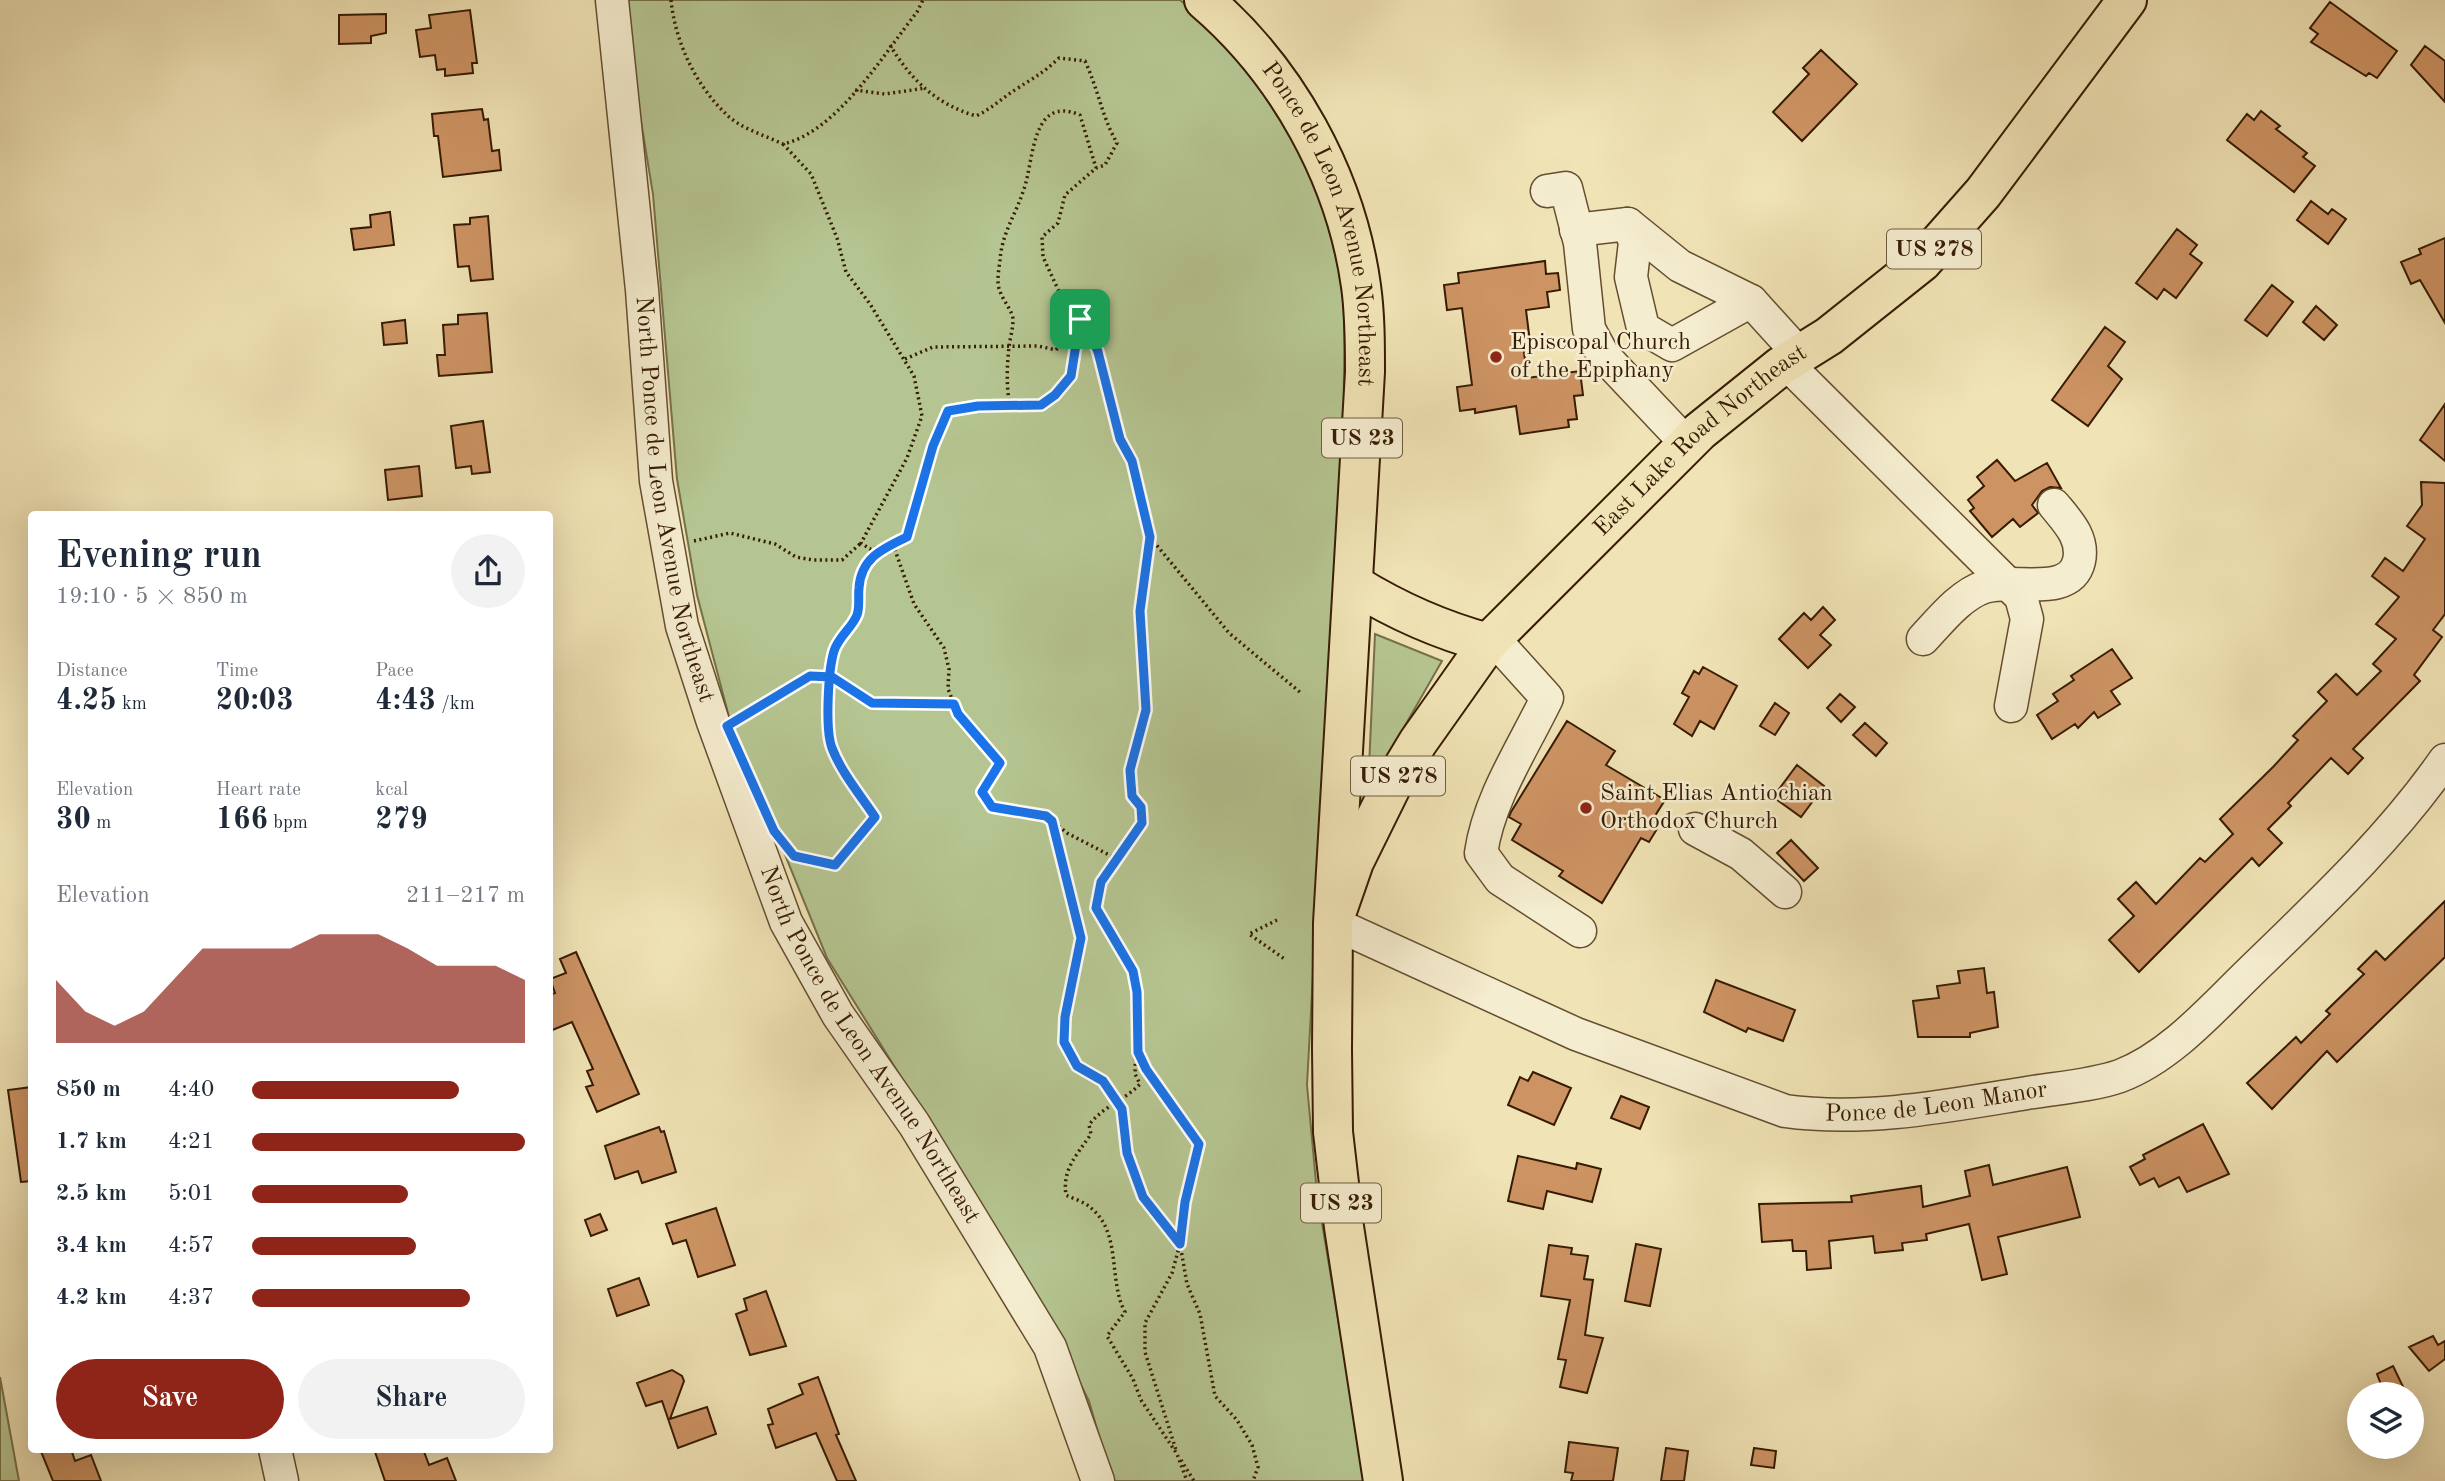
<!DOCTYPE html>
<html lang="en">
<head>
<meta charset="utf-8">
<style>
	body { margin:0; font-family:"Old Standard TT",serif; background:#f2f2f3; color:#1f2937; height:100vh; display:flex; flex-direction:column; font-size:26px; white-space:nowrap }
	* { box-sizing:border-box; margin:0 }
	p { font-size:23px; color:#747a83 }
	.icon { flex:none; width:38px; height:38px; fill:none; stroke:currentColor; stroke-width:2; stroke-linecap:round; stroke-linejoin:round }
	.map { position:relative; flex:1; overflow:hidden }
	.sheet { position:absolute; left:28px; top:511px; width:525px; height:942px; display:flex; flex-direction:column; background:#fff; border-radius:7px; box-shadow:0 7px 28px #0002 }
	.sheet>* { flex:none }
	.buttons { position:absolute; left:2347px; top:1382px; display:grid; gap:14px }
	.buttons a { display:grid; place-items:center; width:77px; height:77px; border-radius:50%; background:#fff; box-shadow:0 7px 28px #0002; font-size:35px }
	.pin { position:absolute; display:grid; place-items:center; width:60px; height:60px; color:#fff; margin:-30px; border-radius:14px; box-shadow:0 4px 10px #0006 }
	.round { display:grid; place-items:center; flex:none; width:74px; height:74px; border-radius:37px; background:#f2f2f3 }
	.headline { display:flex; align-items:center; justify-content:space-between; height:119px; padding:0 28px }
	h1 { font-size:38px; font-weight:600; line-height:52px }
	.metrics { display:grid; grid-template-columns:repeat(3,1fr); gap:10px; height:119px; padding:7px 28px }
	.metrics div { display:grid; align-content:center }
	.metrics b { font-size:30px; font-weight:600 }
	.metrics small { font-size:19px; font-weight:400 }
	.metrics p { font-size:19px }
	.chart { height:196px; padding:14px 28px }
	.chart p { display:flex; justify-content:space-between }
	.chart svg { width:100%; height:126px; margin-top:7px; fill:#8f2418; opacity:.7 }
	.primary-button { display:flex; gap:14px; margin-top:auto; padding:14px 28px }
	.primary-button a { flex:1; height:80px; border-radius:42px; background:#8f2418; color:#fff; font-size:28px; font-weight:600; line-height:80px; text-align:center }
	.primary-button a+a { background:#f2f2f3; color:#1f2937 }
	ul { padding:0 28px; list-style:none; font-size:23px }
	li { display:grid; grid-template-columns:112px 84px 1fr; align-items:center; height:52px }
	li i { height:18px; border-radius:9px; background:#8f2418 }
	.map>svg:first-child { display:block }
</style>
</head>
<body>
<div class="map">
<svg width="2445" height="1481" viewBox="0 0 2445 1481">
	<rect width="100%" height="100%" fill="#f0e3b5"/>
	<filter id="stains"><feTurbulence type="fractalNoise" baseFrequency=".00286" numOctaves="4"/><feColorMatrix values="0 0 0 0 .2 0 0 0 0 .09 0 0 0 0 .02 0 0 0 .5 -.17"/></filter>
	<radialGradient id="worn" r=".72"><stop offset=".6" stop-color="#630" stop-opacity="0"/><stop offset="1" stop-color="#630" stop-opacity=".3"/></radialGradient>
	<path fill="#b5c591" stroke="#76704a" stroke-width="2" d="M 621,0 L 1180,0 C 1196,13 1214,26 1229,41 C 1288,103 1330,207 1342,291 C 1347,327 1343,366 1344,403 L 1307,1085 L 1317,1193 L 1365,1481 L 1112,1481 L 1089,1401 L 1036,1294 L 827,958 L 729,717 L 697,595 L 677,479 L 653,194 Z
		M 1375,634 L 1442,661 L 1368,790 Z
		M 0,1377 L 19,1481 L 0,1481 Z"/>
	<path fill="#cd9363" stroke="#371b04" stroke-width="2" d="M 2330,2 L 2397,51 L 2377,78 L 2369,73 L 2366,76 L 2311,42 L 2318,34 L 2310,28 Z
		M 470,10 L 477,63 L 472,63 L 473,73 L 445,76 L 445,69 L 437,70 L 435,55 L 420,57 L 416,30 L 431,28 L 429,15 Z
		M 386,14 L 386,33 L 371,36 L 371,43 L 339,44 L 339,15 Z
		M 2425,46 L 2445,61 L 2445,102 L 2411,65 Z
		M 1821,50 L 1857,84 L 1802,141 L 1773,112 L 1809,74 L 1803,68 Z
		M 482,109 L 484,120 L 488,119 L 492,151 L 499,150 L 501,170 L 443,177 L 438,136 L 434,136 L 432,114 Z
		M 2261,111 L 2280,126 L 2276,129 L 2307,153 L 2303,157 L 2315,166 L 2294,192 L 2227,140 L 2247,114 L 2254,120 Z
		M 2311,201 L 2328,214 L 2332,209 L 2346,219 L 2328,244 L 2297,220 Z
		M 390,212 L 394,245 L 354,250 L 351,229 L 371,227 L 370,215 Z
		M 488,216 L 493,279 L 471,281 L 469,266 L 458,267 L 454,225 L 470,224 L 470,218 Z
		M 2177,229 L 2197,245 L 2190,254 L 2202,263 L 2176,298 L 2164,289 L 2157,299 L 2136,283 Z
		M 2445,238 L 2445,323 L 2420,280 L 2411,284 L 2401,262 L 2421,254 L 2419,249 Z
		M 1545,261 L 1546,274 L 1558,273 L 1560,290 L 1547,292 L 1549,307 L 1526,310 L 1530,342 L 1523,343 L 1527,378 L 1580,371 L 1583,395 L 1574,396 L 1577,419 L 1568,420 L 1569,427 L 1520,434 L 1516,406 L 1475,413 L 1475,409 L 1460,411 L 1457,387 L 1472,385 L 1462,308 L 1447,310 L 1444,285 L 1459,283 L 1458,273 Z
		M 2272,285 L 2293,302 L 2267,336 L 2245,320 Z
		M 2316,306 L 2337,325 L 2324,340 L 2303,322 Z
		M 487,313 L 492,372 L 439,376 L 437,355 L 445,355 L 443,325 L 458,324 L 458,315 Z
		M 405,320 L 407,343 L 384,345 L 382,323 Z
		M 2105,327 L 2125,342 L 2108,366 L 2122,379 L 2088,426 L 2052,400 Z
		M 2445,404 L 2445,461 L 2420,440 Z
		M 483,421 L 490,472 L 472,474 L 471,466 L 456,468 L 451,426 Z
		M 1997,460 L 2015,481 L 2047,463 L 2061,488 L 2050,487 L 2042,491 L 2032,505 L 2038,513 L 2020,527 L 2013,519 L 1992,537 L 1970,511 L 1974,508 L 1968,500 L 1984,486 L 1977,477 Z
		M 419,466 L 422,496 L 388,500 L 385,470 Z
		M 2421,482 L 2445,483 L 2445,614 L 2433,630 L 2442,637 L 2414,675 L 2420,681 L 2353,749 L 2363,758 L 2348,774 L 2331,758 L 2288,803 L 2291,806 L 2268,829 L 2282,843 L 2259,866 L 2252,858 L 2139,972 L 2109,940 L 2134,916 L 2118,899 L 2136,882 L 2156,904 L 2200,858 L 2205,862 L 2233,834 L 2220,819 L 2273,767 L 2298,740 L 2293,736 L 2327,701 L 2318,692 L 2336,674 L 2357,695 L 2381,671 L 2373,664 L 2396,639 L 2376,624 L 2399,597 L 2372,576 L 2385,558 L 2403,571 L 2425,539 L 2407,526 L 2422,505 Z
		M 1823,607 L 1835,620 L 1820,635 L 1831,645 L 1808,668 L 1779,639 L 1804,613 L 1811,620 Z
		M 2112,649 L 2132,678 L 2111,691 L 2120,704 L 2098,718 L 2094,712 L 2078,728 L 2075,724 L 2052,739 L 2037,715 L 2058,701 L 2053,694 L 2074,680 L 2071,676 Z
		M 1703,667 L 1737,686 L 1714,729 L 1700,721 L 1692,736 L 1674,724 L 1689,697 L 1682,693 L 1694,671 L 1699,674 Z
		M 1840,694 L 1855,707 L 1841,722 L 1827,708 Z
		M 1775,703 L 1789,713 L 1775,735 L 1760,726 Z
		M 1567,721 L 1615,751 L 1606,765 L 1665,800 L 1653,819 L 1660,824 L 1649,842 L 1641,838 L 1602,903 L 1559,876 L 1563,871 L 1512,840 L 1521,824 L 1509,817 L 1511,812 Z
		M 1865,723 L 1887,743 L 1876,756 L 1853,735 Z
		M 1797,765 L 1824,786 L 1801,817 L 1773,797 Z
		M 1791,840 L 1818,868 L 1804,881 L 1777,853 Z
		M 2445,901 L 2445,957 L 2337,1062 L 2327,1051 L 2272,1109 L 2247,1083 L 2296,1037 L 2301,1043 L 2330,1014 L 2326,1011 L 2364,974 L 2358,969 L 2376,951 L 2385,960 Z
		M 576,952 L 639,1094 L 597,1112 L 586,1087 L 593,1085 L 587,1071 L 593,1069 L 572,1022 L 550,1031 L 550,995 L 555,993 L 550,979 L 566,973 L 560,959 Z
		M 1984,968 L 1987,993 L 1994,992 L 1998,1027 L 1970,1033 L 1970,1037 L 1918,1037 L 1913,1001 L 1939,998 L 1937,986 L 1960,983 L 1958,971 Z
		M 1716,980 L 1795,1010 L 1783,1041 L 1748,1028 L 1746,1032 L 1704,1012 Z
		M 1533,1072 L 1571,1088 L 1554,1125 L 1508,1105 L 1520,1077 L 1528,1081 Z
		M 32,1087 L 32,1181 L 21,1182 L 8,1090 Z
		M 1621,1096 L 1649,1107 L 1640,1129 L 1611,1118 Z
		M 2203,1124 L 2229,1174 L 2187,1192 L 2179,1177 L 2159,1187 L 2154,1178 L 2140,1185 L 2130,1167 L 2145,1159 L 2143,1155 Z
		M 659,1127 L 661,1132 L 664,1131 L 676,1172 L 642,1183 L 638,1171 L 615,1179 L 605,1146 Z
		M 1518,1156 L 1576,1169 L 1577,1163 L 1601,1169 L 1592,1202 L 1547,1191 L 1543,1209 L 1508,1201 Z
		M 1989,1165 L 1993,1185 L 2067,1167 L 2080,1217 L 1998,1237 L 2007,1274 L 1982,1280 L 1969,1224 L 1926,1234 L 1927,1240 L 1902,1243 L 1903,1250 L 1875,1253 L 1873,1236 L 1829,1241 L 1831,1268 L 1807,1270 L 1806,1251 L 1793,1251 L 1792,1240 L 1762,1242 L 1759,1204 L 1852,1202 L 1851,1196 L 1921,1186 L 1923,1207 L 1970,1196 L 1965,1171 Z
		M 716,1208 L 735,1265 L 698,1277 L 686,1240 L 673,1244 L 666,1224 Z
		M 600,1214 L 607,1230 L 591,1236 L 585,1220 Z
		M 1636,1244 L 1661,1249 L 1650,1306 L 1625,1301 Z
		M 1549,1245 L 1572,1248 L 1571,1254 L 1588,1256 L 1584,1279 L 1593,1280 L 1585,1335 L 1603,1338 L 1587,1393 L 1560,1387 L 1566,1360 L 1558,1359 L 1570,1300 L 1541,1296 Z
		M 639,1278 L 649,1305 L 617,1316 L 608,1289 Z
		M 766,1291 L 786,1346 L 750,1355 L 736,1314 L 747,1310 L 744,1299 Z
		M 2433,1336 L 2438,1345 L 2445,1341 L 2445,1359 L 2429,1371 L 2409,1347 Z
		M 2393,1366 L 2407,1395 L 2385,1395 L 2377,1374 Z
		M 672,1370 L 682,1376 L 684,1381 L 670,1419 L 707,1407 L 716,1434 L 678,1448 L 662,1401 L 646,1406 L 637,1383 Z
		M 818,1377 L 839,1434 L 836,1435 L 856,1481 L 837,1481 L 816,1433 L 776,1448 L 768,1425 L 773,1424 L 768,1409 L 803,1394 L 799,1384 Z
		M 1569,1442 L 1618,1448 L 1613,1481 L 1571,1481 L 1573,1473 L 1565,1472 Z
		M 1666,1448 L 1688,1451 L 1684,1481 L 1661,1481 Z
		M 1754,1448 L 1776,1451 L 1774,1468 L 1751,1465 Z
		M 40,1449 L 71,1449 L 75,1461 L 91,1455 L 101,1481 L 53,1481 Z
		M 374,1449 L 423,1449 L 429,1465 L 447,1458 L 456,1481 L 385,1481 Z"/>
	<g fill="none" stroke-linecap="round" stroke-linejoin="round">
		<defs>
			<g id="minor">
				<path id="s1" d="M 612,0 L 642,290 L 656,481 L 682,626 L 713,722 L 786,922 L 838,1015 L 914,1124 L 1050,1347 L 1098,1481"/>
				<path d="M 1547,191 L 1566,188 L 1580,243 L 1589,329 L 1603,355 L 1687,444"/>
				<path d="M 1628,224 L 1680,266 L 1751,301"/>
				<path d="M 1576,230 L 1628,224 L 1635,242 L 1631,277 L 1643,328 L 1672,345 L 1751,301 L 1799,354"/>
				<path d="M 1786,363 L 2021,597 L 2027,619 L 2011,706"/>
				<path d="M 1493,638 L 1547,698 C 1523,748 1489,798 1481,853 L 1500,879 L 1580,931"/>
				<path d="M 1923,639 C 1940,621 1960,595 1984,587 C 2012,577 2070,599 2079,561 C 2084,538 2068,522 2054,505"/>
				<path d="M 1695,829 L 1741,854 L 1785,892"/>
				<path id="s2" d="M 1333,923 L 1576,1034 L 1785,1111 C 1865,1122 1947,1106 2027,1093 C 2057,1088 2091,1086 2120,1076 C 2170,1057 2211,1010 2248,974 C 2317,907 2390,839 2445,760"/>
				<path d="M 275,1449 L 282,1481"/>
			</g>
			<g id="major">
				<path id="s3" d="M 1338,908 L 1354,862 L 1391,787 L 1418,742 L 1488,643 L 1700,431 L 1781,366 L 1829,336 L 1922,262 L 1983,193 L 2127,0"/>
			</g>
			<g id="highway">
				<path id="s4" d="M 1204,0 C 1287,71 1346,177 1361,286 C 1365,314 1365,343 1365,372 L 1333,923 L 1332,1049 L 1333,1132 L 1344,1227 L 1383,1481"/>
				<path d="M 1355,585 C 1397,611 1440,630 1488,643"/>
			</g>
		</defs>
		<use href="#minor" stroke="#654d30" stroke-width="35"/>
		<use href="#major" stroke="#371b04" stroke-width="42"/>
		<use href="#highway" stroke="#371b04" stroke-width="42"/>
		<path stroke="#371b04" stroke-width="3.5" stroke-dasharray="2 3.5" stroke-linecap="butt" d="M 671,0 C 675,41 695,84 725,113 C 739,128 764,135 783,144 C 837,132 883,55 917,12 L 923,0
			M 890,45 C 911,80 936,104 976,116 C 993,108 1003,97 1018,88 C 1036,76 1042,74 1059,58 L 1085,61 C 1098,89 1102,117 1117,143 L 1105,165 L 1096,168 L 1065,195 L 1058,223 L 1042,237 L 1043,257 L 1062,298 L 1091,334 L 1098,352 L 1120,439 L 1132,461 L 1150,537 L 1140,611 L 1146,710 L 1130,770 L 1132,796 L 1141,807 L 1142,823 L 1101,882 L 1096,908 L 1133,971 L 1137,992 L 1135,1074 L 1140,1084 C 1125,1100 1102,1107 1089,1125 L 1091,1134 C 1077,1155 1062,1169 1066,1195 C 1074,1199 1085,1202 1091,1208 C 1122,1233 1108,1281 1125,1312 L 1107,1336 L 1133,1379 L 1141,1400 L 1177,1454 L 1187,1481
			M 855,90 L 885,94 L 926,88
			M 783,144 L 811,174 L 837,238 L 846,272 L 870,304 L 914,376 L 922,416 L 907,458 L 861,543 L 870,549 L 891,545 L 895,550 L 914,604 L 944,648 L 949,669 L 948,689 L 958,714 L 1001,763 L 982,792 L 992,807 L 1047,816 L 1067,833 L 1115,858
			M 905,359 L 933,347 L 1038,346 L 1056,350 L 1079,321
			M 1010,406 C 1006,387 1007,365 1009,347 C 1010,338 1013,329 1013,320 C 1013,311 1003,301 1000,291 C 996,283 999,269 1000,260 C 1002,233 1016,214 1024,189 C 1034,161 1031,94 1080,115 L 1096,168
			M 1150,537 L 1229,633 L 1301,693
			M 694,541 L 730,533 L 775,544 L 796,557 L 813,560 L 842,560 L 861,543
			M 890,545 L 907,537 L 933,446 L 948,411 L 977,406 L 1041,405 L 1055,395 L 1071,376 L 1080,319
			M 740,719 L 810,676 L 832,677 L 872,703 L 954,704
			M 1052,823 L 1081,938 L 1065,1017 L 1064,1042 L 1077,1066 L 1103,1081 L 1122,1109 L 1127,1153 L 1143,1197 L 1180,1244 L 1172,1273 L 1145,1323 L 1145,1352 L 1176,1450
			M 788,848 L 794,856 L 835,865 L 875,817 C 861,796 841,772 832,748 C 825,729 828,670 835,651 C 839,636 853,627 857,615 C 866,591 853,562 883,548
			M 1277,920 L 1249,934 L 1286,960
			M 1138,1054 L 1199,1144 L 1185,1202 L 1180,1244 L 1187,1284 L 1200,1314 L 1215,1396 L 1237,1420 L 1252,1445 L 1258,1467 L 1253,1481
			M 1181,1460 L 1194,1481"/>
		<use href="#minor" stroke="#f5edcf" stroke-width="32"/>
		<use href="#major" stroke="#f0e3b5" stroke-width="38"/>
		<use href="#highway" stroke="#f0e3b5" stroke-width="38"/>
	</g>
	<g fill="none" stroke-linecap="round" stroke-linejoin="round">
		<defs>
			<path id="route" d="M 1080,319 L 1071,376 L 1055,395 L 1041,405 L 978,406 L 948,411 L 933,446 L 907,537 C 882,549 861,558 859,588 C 858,596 860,608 857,615 C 852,628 839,636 834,651 C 828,671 825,730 832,748 C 841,772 861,796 875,817 L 835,865 L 794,856 L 774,831 L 727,726 L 810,676 L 832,677 L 872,703 L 954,704 L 958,714 L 1000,763 L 982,792 L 992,807 L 1046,816 L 1052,821 L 1081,938 L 1065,1017 L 1064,1042 L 1077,1066 L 1103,1081 L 1122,1109 L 1127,1153 L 1143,1197 L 1180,1244 L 1185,1202 L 1199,1144 L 1146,1069 L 1138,1052 L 1137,992 L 1133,971 L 1096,908 L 1101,882 L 1142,823 L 1141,807 L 1132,796 L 1130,770 L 1146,710 L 1140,611 L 1150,537 L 1132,461 L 1120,439 L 1098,352 L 1091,334 L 1080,319"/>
		</defs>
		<use href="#route" stroke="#fff" stroke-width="14"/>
		<use href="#route" stroke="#1a73e8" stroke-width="9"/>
	</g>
	<g fill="#8f2418" stroke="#f5edcf" stroke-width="2.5">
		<circle cx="1496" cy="357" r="7"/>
		<circle cx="1586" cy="808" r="7"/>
	</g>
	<g text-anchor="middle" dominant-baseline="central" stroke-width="5" stroke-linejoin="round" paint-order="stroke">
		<g fill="#f5edcf" stroke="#705a41" stroke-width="2">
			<rect x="1887" y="229.5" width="94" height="39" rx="5"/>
			<rect x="1322" y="418.5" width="80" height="39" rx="5"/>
			<rect x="1351" y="756.5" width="94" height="39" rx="5"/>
			<rect x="1301" y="1183.5" width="80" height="39" rx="5"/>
		</g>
		<g font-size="23" font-weight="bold" fill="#371b04">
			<text x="1934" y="249">US 278</text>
			<text x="1362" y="438">US 23</text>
			<text x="1398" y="776">US 278</text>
			<text x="1341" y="1203">US 23</text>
		</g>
		<g font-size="24" fill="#371b04" stroke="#f5edcf">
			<text stroke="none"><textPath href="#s4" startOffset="262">Ponce de Leon Avenue Northeast</textPath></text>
			<text stroke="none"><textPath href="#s3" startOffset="600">East Lake Road Northeast</textPath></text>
			<text stroke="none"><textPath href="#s1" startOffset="504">North Ponce de Leon Avenue Northeast</textPath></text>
			<text stroke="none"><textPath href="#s1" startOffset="1092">North Ponce de Leon Avenue Northeast</textPath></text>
			<text stroke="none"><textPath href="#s2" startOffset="642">Ponce de Leon Manor</textPath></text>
		</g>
		<g font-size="24" fill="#371b04" stroke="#f5edcf" text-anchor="start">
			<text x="1510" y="343">Episcopal Church<tspan x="1510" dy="28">of the Epiphany</tspan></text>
			<text x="1600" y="794">Saint Elias Antiochian<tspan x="1600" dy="28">Orthodox Church</tspan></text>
		</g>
	</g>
	<rect width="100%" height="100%" filter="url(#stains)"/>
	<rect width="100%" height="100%" fill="url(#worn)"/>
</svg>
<div class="buttons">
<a><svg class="icon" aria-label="layers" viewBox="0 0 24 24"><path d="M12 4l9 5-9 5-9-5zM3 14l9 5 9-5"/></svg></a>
</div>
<div class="pin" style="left:1080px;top:319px;background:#1e9e55"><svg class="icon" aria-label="arrive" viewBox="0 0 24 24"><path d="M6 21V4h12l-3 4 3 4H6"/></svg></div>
<section class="sheet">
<div class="headline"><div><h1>Evening run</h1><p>19:10 · 5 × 850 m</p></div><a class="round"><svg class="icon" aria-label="share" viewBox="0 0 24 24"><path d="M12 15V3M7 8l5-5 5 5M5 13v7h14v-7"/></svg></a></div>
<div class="metrics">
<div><p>Distance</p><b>4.25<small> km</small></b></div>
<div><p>Time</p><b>20:03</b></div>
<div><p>Pace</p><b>4:43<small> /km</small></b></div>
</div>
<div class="metrics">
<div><p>Elevation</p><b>30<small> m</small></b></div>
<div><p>Heart rate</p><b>166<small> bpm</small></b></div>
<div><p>kcal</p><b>279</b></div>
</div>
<div class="chart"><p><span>Elevation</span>211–217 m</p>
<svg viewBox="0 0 160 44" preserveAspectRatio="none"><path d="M0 44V22L10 33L20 38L30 33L40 22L50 11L60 11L70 11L80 11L90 6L100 6L110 6L120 11L130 17L140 17L150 17L160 22V44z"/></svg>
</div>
<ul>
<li><b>850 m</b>4:40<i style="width:76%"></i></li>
<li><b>1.7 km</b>4:21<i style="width:100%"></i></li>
<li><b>2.5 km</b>5:01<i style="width:57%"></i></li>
<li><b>3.4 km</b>4:57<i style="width:60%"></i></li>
<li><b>4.2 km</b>4:37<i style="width:80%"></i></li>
</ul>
<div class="primary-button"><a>Save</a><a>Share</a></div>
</section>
</div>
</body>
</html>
